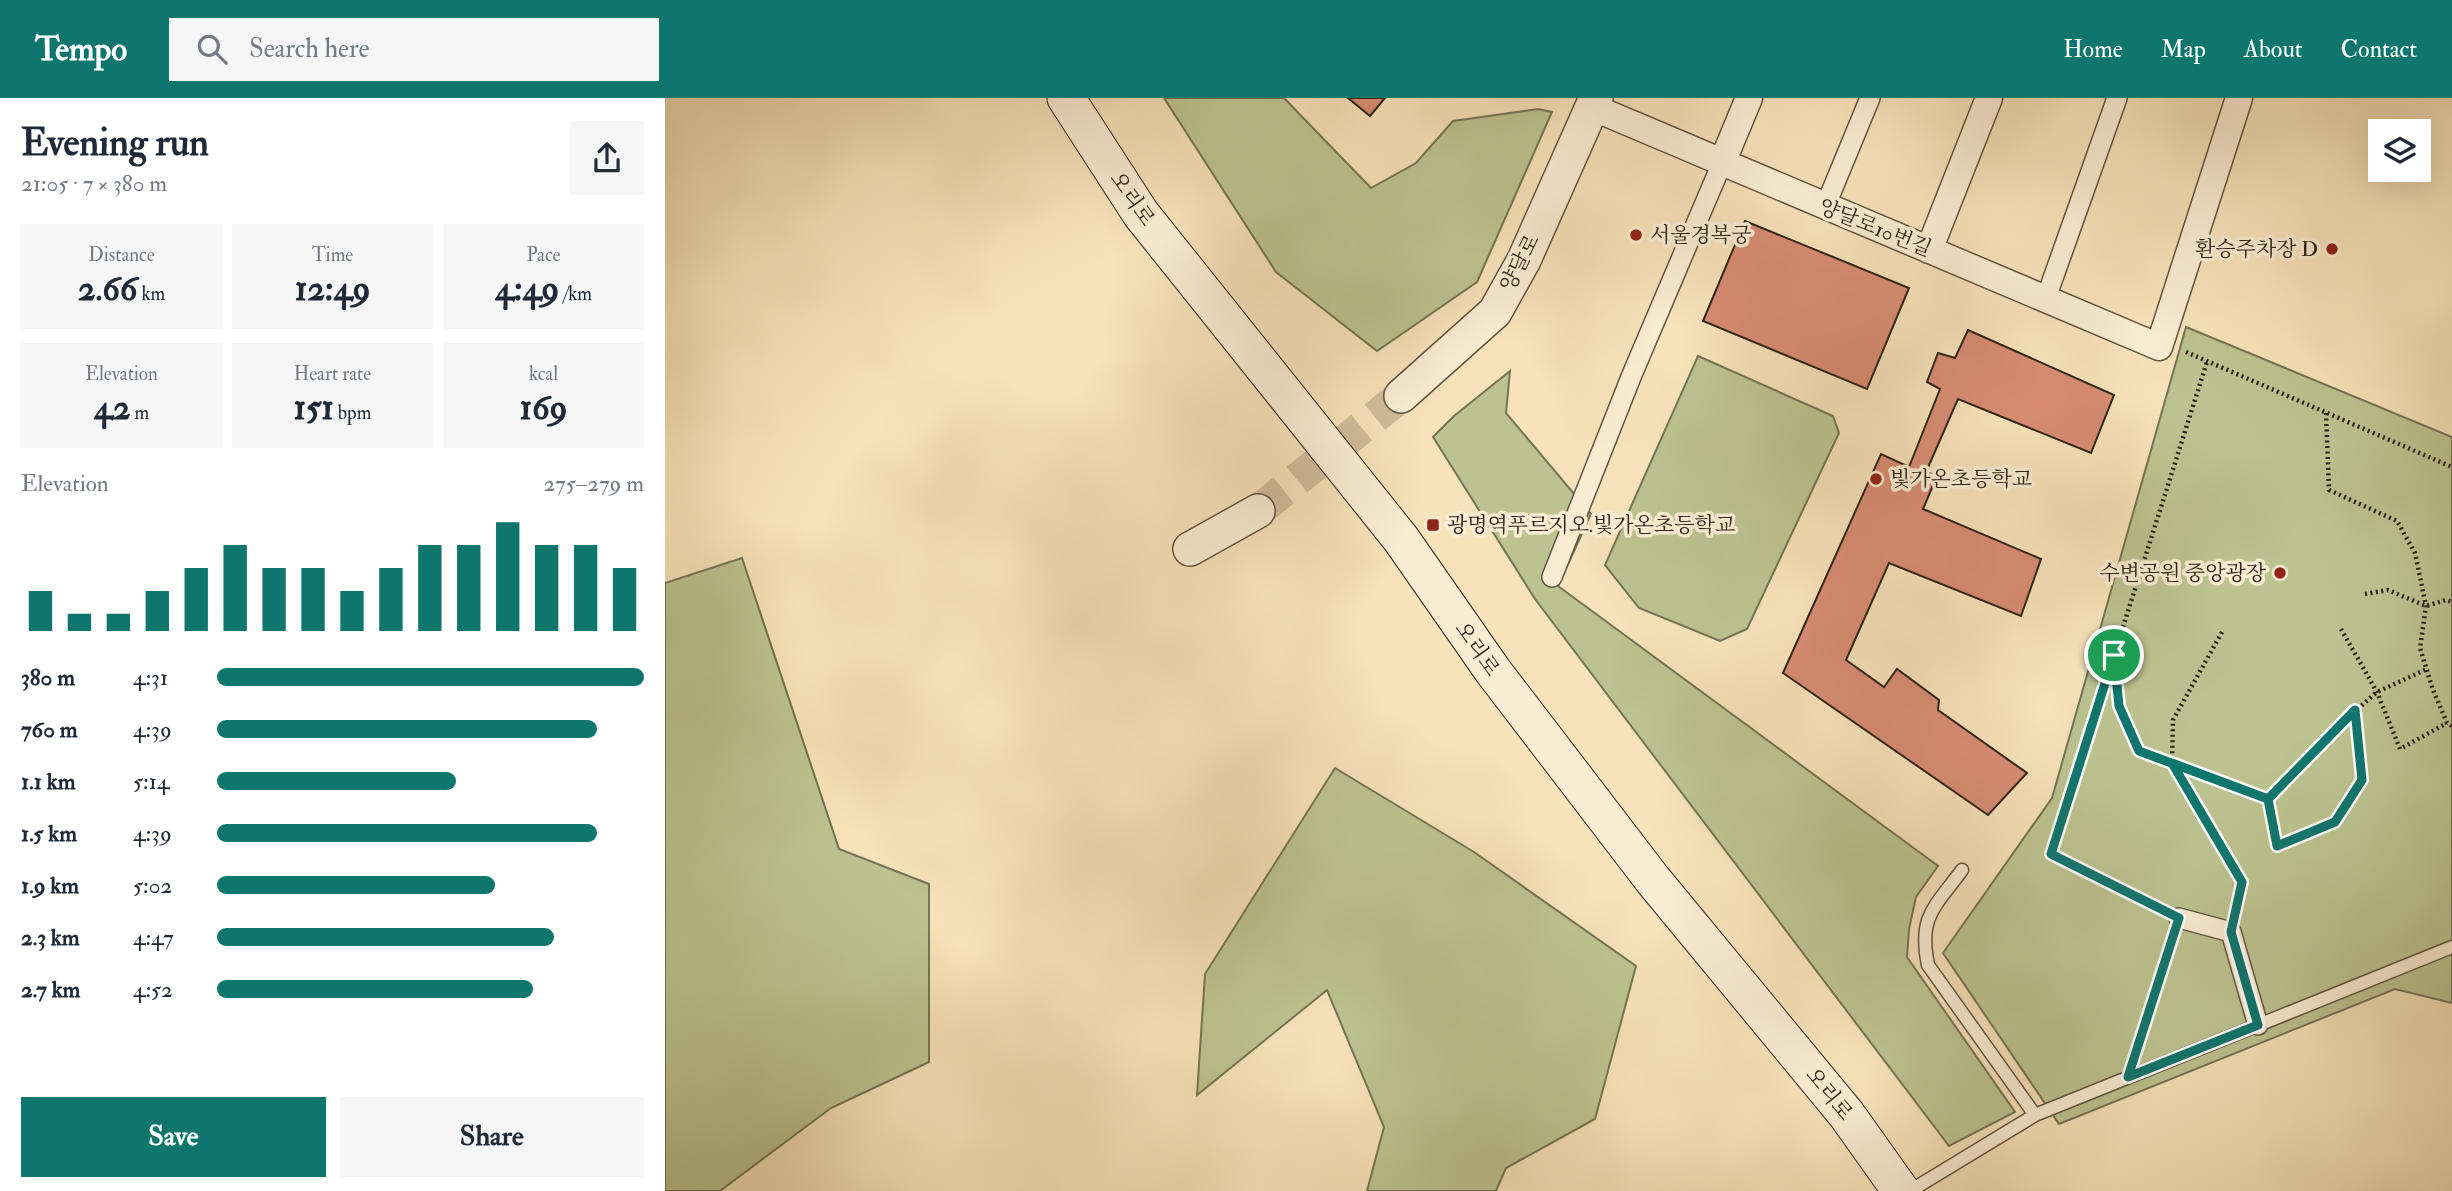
<!DOCTYPE html>
<html lang="en">
<head>
<meta charset="utf-8">
<style>
	body { margin:0; font-family:"IM FELL Double Pica","Noto Serif KR",serif; background:#f6f6f7; color:#1f2937; height:100vh; display:flex; flex-direction:column; font-size:26px; white-space:nowrap }
	* { box-sizing:border-box; margin:0 }
	p { font-size:23px; color:#747a83 }
	.icon { flex:none; width:38px; height:38px; fill:none; stroke:currentColor; stroke-width:2; stroke-linecap:round; stroke-linejoin:round }
	.map { position:relative; flex:1; overflow:hidden }
	.panel { display:flex; flex-direction:column; background:#fff; width:665px }
	.panel>* { flex:none }
	.controls { position:absolute; left:1703px; top:21px; display:grid; gap:14px }
	.controls a { display:grid; place-items:center; width:63px; height:63px; border-radius:0px; background:#fff; box-shadow:0 7px 28px #0002; font-size:35px }
	.pin { position:absolute; display:grid; place-items:center; width:60px; height:60px; color:#fff; margin:-30px; border:4px solid #fff; border-radius:50%; box-shadow:0 2px 7px #0007 }
	.round { display:grid; place-items:center; flex:none; width:74px; height:74px; border-radius:0px; background:#f6f6f7 }
	.headline { display:flex; align-items:center; justify-content:space-between; height:119px; padding:0 21px }
	h1 { font-size:38px; font-weight:800; line-height:52px }
	.figures { display:grid; grid-template-columns:repeat(3,1fr); gap:10px; height:119px; padding:7px 21px }
	.figures div { display:grid; align-content:center; border-radius:0px; background:#f6f6f7; text-align:center }
	.figures b { font-size:35px; font-weight:800 }
	.figures small { font-size:19px; font-weight:400 }
	.figures p { font-size:19px }
	.chart { height:196px; padding:14px 21px }
	.chart p { display:flex; justify-content:space-between }
	.chart svg { width:100%; height:126px; margin-top:7px; stroke:#0f766e; stroke-width:6 }
	.action { display:flex; gap:14px; margin-top:auto; padding:14px 21px }
	.action a { flex:1; height:80px; border-radius:0px; background:#0f766e; color:#fff; font-size:28px; font-weight:800; line-height:80px; text-align:center }
	.action a+a { background:#f6f6f7; color:#1f2937 }
	ul { padding:0 21px; list-style:none; font-size:23px }
	li { display:grid; grid-template-columns:112px 84px 1fr; align-items:center; height:52px }
	li i { height:18px; border-radius:9px; background:#0f766e }
	header { display:flex; align-items:center; gap:42px; box-sizing:border-box; height:98px; padding:0 35px; background:#0f766e; color:#fff }
	header strong { font-size:33px }
	nav { display:flex; gap:38px; margin-inline-start:auto; font-size:24px }
	.search { width:490px; height:63px; background:#f6f6f7; display:flex; align-items:center; gap:18px; box-sizing:border-box; padding:0 24px; border-radius:0px; color:#747a83; font-size:26px }
	main { display:flex; flex:1; min-height:0 }
	.map>svg:first-child { display:block }
</style>
</head>
<body>
<header>
<strong>Tempo</strong>
<div class="search"><svg class="icon" aria-label="search" viewBox="0 0 24 24"><circle cx="10" cy="10" r="6"/><path d="M15 15l6 6"/></svg>Search here</div>
<nav><a>Home</a><a>Map</a><a>About</a><a>Contact</a></nav>
</header>
<main>
<section class="panel">
<div class="headline"><div><h1>Evening run</h1><p>21:05 · 7 × 380 m</p></div><a class="round"><svg class="icon" aria-label="share" viewBox="0 0 24 24"><path d="M12 15V3M7 8l5-5 5 5M5 13v7h14v-7"/></svg></a></div>
<div class="figures">
<div><p>Distance</p><b>2.66<small> km</small></b></div>
<div><p>Time</p><b>12:49</b></div>
<div><p>Pace</p><b>4:49<small> /km</small></b></div>
</div>
<div class="figures">
<div><p>Elevation</p><b>42<small> m</small></b></div>
<div><p>Heart rate</p><b>151<small> bpm</small></b></div>
<div><p>kcal</p><b>169</b></div>
</div>
<div class="chart"><p><span>Elevation</span>275–279 m</p>
<svg viewBox="0 0 160 44" preserveAspectRatio="none"><path d="M5 44V30M15 44V38M25 44V38M35 44V30M45 44V22M55 44V14M65 44V22M75 44V22M85 44V30M95 44V22M105 44V14M115 44V14M125 44V6M135 44V14M145 44V14M155 44V22"/></svg>
</div>
<ul>
<li><b>380 m</b>4:31<i style="width:100%"></i></li>
<li><b>760 m</b>4:39<i style="width:89%"></i></li>
<li><b>1.1 km</b>5:14<i style="width:56%"></i></li>
<li><b>1.5 km</b>4:39<i style="width:89%"></i></li>
<li><b>1.9 km</b>5:02<i style="width:65%"></i></li>
<li><b>2.3 km</b>4:47<i style="width:79%"></i></li>
<li><b>2.7 km</b>4:52<i style="width:74%"></i></li>
</ul>
<div class="action"><a>Save</a><a>Share</a></div>
</section>
<div class="map">
<svg width="1787" height="1093" viewBox="0 0 1787 1093">
	<rect width="100%" height="100%" fill="#f7e2b9"/>
	<filter id="stains"><feTurbulence type="fractalNoise" baseFrequency=".00286" numOctaves="4"/><feColorMatrix values="0 0 0 0 .2 0 0 0 0 .09 0 0 0 0 .02 0 0 0 .5 -.17"/></filter>
	<radialGradient id="worn" r=".72"><stop offset=".6" stop-color="#630" stop-opacity="0"/><stop offset="1" stop-color="#630" stop-opacity=".3"/></radialGradient>
	<path fill="#bcc390" stroke="#747356" stroke-width="2" d="M 499,0 L 619,0 L 706,90 L 751,65 L 788,23 L 873,11 L 887,14 L 812,184 L 712,253 L 611,174 Z
		M 1521,229 L 1787,339 L 1787,905 L 1730,891 L 1394,1026 L 1278,855 L 1387,700 Z
		M 1033,258 L 1168,318 L 1174,335 L 1082,531 L 1055,543 L 974,510 L 940,467 Z
		M 845,273 L 841,315 L 926,416 L 893,488 L 1273,768 L 1251,799 L 1244,831 L 1242,859 L 1350,1014 L 1284,1048 L 870,501 L 768,339 L 789,318 Z
		M 77,460 L 174,751 L 264,786 L 264,964 L 166,1010 L 55,1093 L 0,1093 L 0,485 Z
		M 670,670 L 809,754 L 971,868 L 930,1021 L 841,1070 L 831,1093 L 702,1093 L 719,1029 L 662,892 L 532,997 L 540,876 Z"/>
	<path fill="#d88c72" stroke="#2d231b" stroke-width="2" d="M 683,0 L 720,0 L 705,18 Z
		M 1080,123 L 1244,190 L 1202,291 L 1038,223 Z
		M 1303,232 L 1449,297 L 1426,355 L 1293,301 L 1261,374 L 1272,378 L 1258,411 L 1376,461 L 1356,518 L 1224,465 L 1181,562 L 1219,589 L 1232,571 L 1274,602 L 1273,612 L 1362,675 L 1323,717 L 1118,575 L 1216,356 L 1244,369 L 1275,291 L 1262,284 L 1273,255 L 1290,260 Z"/>
	<g fill="none" stroke-linecap="round" stroke-linejoin="round">
		<path stroke="#cfbc99" stroke-width="33" stroke-dasharray="33 17" stroke-linecap="butt" d="M 593,413 L 736,298"/>
		<defs>
			<path id="service" d="M 1297,772 C 1270,809 1253,818 1263,867 L 1370,1017
				M 1245,1093 L 1370,1017 L 1787,849"/>
			<path id="pedestrian" d="M 1160,109 L 1205,0
				M 1381,200 L 1452,0
				M 887,479 L 966,279 L 1057,65
				M 1514,820 L 1566,834 L 1593,927"/>
			<path id="minor" d="M 927,9 L 1494,249 L 1574,0
				M 1057,65 L 1084,0
				M 1264,152 L 1324,0"/>
			<path id="tertiary" d="M 736,298 L 830,214 L 859,162 L 931,0
				M 525,451 L 593,413"/>
			<path id="secondary" d="M 401,0 L 476,116 L 736,441 L 828,573 L 988,782 L 1182,1017 L 1236,1093"/>
		</defs>
		<use href="#service" stroke="#605342" stroke-width="15"/>
		<use href="#pedestrian" stroke="#605342" stroke-width="22"/>
		<use href="#minor" stroke="#605342" stroke-width="29"/>
		<use href="#tertiary" stroke="#605342" stroke-width="36"/>
		<use href="#secondary" stroke="#2d231b" stroke-width="39"/>
		<path stroke="#2d231b" stroke-width="4.5" stroke-dasharray="2 3.5" stroke-linecap="butt" d="M 1521,254 L 1787,369
			M 1661,315 L 1664,392 L 1732,423 L 1750,455 L 1761,508 L 1755,550 L 1768,592 L 1782,625 L 1787,628
			M 1700,496 L 1723,492 L 1761,508 L 1781,502 L 1787,504
			M 1676,531 L 1712,594 L 1735,651 L 1782,625
			M 1557,534 L 1508,622 L 1507,665 L 1577,784 L 1570,813
			M 1449,559 L 1454,608 L 1474,653 L 1603,701 L 1681,621 L 1712,594 L 1762,571
			M 1603,701 L 1612,748 L 1670,724 L 1697,683 L 1691,613
			M 1493,809 L 1386,756 L 1542,264
			M 1471,954 L 1507,843"/>
		<use href="#service" stroke="#faecd2" stroke-width="12"/>
		<use href="#pedestrian" stroke="#faecd2" stroke-width="19"/>
		<use href="#minor" stroke="#faecd2" stroke-width="26"/>
		<use href="#tertiary" stroke="#faecd2" stroke-width="33"/>
		<use href="#secondary" stroke="#faecd2" stroke-width="37"/>
	</g>
	<g fill="none" stroke-linecap="round" stroke-linejoin="round">
		<defs>
			<path id="route" d="M 1449,557 L 1386,756 L 1514,820 L 1463,979 L 1593,927 L 1566,834 L 1577,784 L 1507,665 L 1603,701 L 1612,748 L 1670,724 L 1697,682 L 1690,612 L 1603,701 L 1474,653 L 1454,608 L 1449,557"/>
		</defs>
		<use href="#route" stroke="#fff" stroke-width="14"/>
		<use href="#route" stroke="#0f766e" stroke-width="9"/>
	</g>
	<g fill="#8f2418" stroke="#faecd2" stroke-width="2.5">
		<circle cx="971" cy="137" r="7"/>
		<circle cx="1667" cy="151" r="7"/>
		<circle cx="1211" cy="381" r="7"/>
		<rect x="761" y="420" width="14" height="14" rx="3.5"/>
		<circle cx="1615" cy="475" r="7"/>
	</g>
	<g text-anchor="middle" dominant-baseline="central" stroke-width="7" stroke-linejoin="round" paint-order="stroke">
		<g font-size="21" fill="#2d231b" stroke="#faecd2">
			<text transform="translate(467 101) rotate(55)">오리로</text>
			<text transform="translate(1210 130) rotate(22)">양달로10번길</text>
			<text transform="translate(855 165) rotate(-63)">양달로</text>
			<text transform="translate(812 551) rotate(55)">오리로</text>
			<text transform="translate(1164 996) rotate(51)">오리로</text>
		</g>
		<g font-size="21" fill="#2d231b" stroke="#faecd2" text-anchor="start">
			<text x="985" y="137">서울경복궁</text>
			<text x="1653" y="151" text-anchor="end">환승주차장 D</text>
			<text x="1225" y="381">빛가온초등학교</text>
			<text x="782" y="427">광명역푸르지오.빛가온초등학교</text>
			<text x="1601" y="475" text-anchor="end">수변공원 중앙광장</text>
		</g>
	</g>
	<rect width="100%" height="100%" filter="url(#stains)"/>
	<rect width="100%" height="100%" fill="url(#worn)"/>
</svg>
<div class="controls">
<a><svg class="icon" aria-label="layers" viewBox="0 0 24 24"><path d="M12 4l9 5-9 5-9-5zM3 14l9 5 9-5"/></svg></a>
</div>
<div class="pin" style="left:1449px;top:557px;background:#1e9e55"><svg class="icon" aria-label="arrive" viewBox="0 0 24 24"><path d="M6 21V4h12l-3 4 3 4H6"/></svg></div>
</div>
</main>
</body>
</html>
